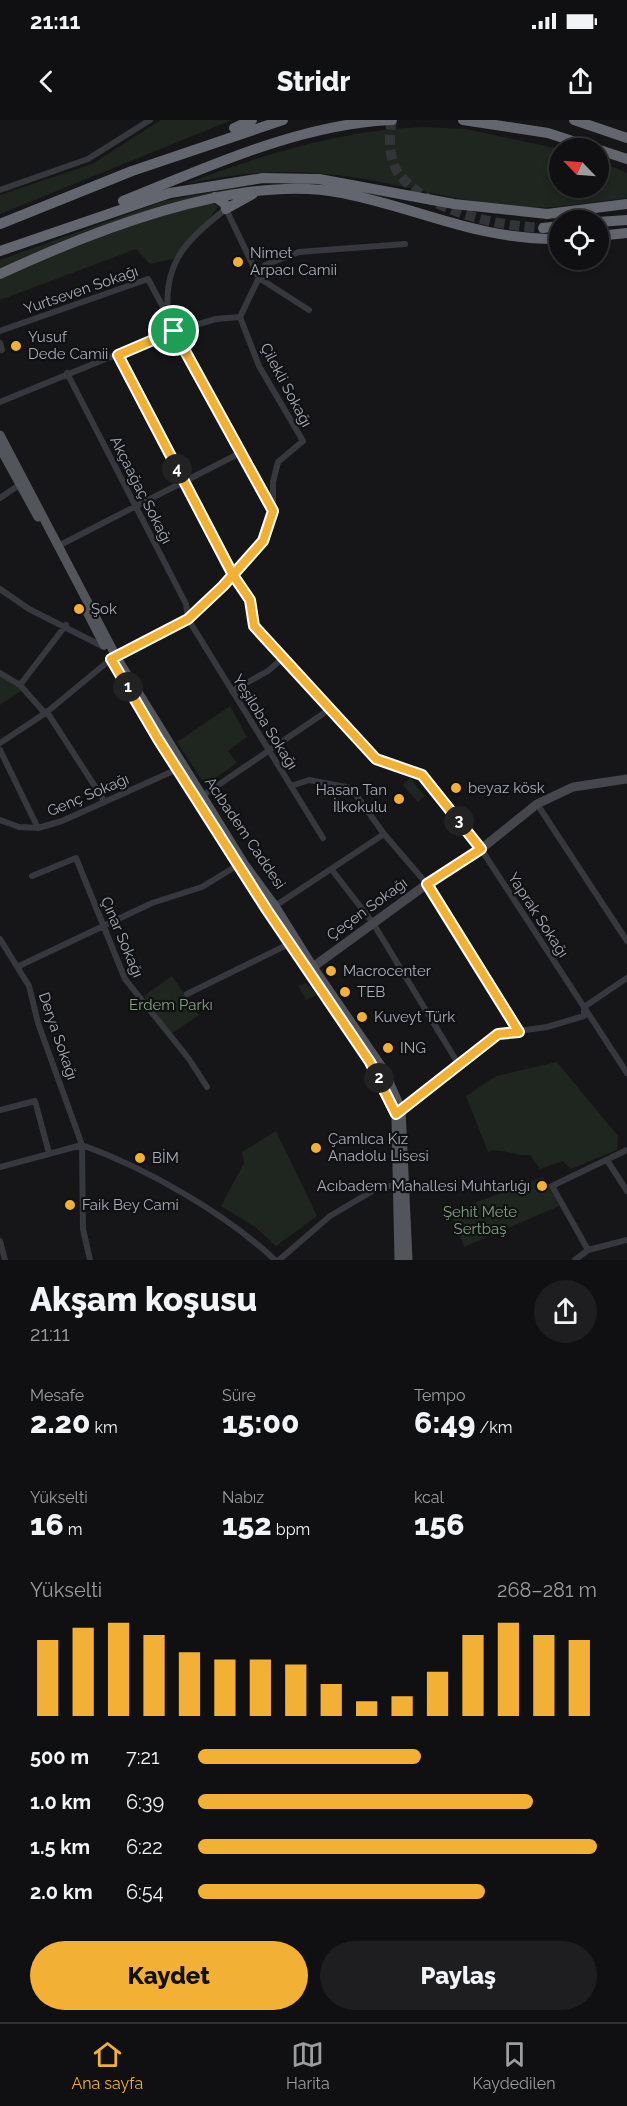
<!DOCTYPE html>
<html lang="tr">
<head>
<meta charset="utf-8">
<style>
	body { margin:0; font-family:Raleway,sans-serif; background:#1e1e20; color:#f1f3f6; height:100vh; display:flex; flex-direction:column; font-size:22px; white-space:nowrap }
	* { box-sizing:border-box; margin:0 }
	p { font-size:20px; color:#9c9d9f }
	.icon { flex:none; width:33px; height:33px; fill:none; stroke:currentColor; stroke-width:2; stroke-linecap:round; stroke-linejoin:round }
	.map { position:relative; height:1140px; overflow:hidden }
	.side { display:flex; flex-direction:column; background:#101012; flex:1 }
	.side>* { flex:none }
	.needle { width:39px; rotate:295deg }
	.fabs { position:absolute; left:549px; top:18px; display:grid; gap:12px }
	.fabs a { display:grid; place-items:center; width:60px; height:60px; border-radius:50%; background:#101012; box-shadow:0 3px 9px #0003,0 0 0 2px #303032; font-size:30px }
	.pin { position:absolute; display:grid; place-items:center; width:51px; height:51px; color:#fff; margin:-26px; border:3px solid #fff; border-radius:50%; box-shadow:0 2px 6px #0007 }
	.km { position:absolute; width:30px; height:30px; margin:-15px; border-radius:50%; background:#222; color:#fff; font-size:16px; line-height:30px; text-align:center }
	.round { display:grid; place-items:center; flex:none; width:63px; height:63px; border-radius:32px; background:#1e1e20 }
	.headline { display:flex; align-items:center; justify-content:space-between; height:102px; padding:0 30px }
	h1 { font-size:33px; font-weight:800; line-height:45px }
	.figures { display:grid; grid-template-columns:repeat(3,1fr); gap:9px; height:102px; padding:6px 30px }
	.figures div { display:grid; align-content:center }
	.figures b { font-size:30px; font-weight:800 }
	.figures small { font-size:16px; font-weight:400 }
	.figures p { font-size:16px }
	.chart { height:168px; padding:12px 30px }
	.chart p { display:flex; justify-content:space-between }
	.chart svg { width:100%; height:108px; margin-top:6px; stroke:#f2b134; stroke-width:6 }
	.cta { display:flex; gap:12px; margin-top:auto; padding:12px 30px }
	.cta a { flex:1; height:69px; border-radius:36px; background:#f2b134; color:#111; font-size:24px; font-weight:800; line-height:69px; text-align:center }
	.cta a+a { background:#1e1e20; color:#f1f3f6 }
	ul { padding:0 30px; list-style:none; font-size:20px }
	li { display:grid; grid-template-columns:96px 72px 1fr; align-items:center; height:45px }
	li i { height:15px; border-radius:8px; background:#f2b134 }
	.status { display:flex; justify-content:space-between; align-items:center; height:42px; padding:0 30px; background:#101012; direction:ltr }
	.status svg { height:16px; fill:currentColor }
	header { display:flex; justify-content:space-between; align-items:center; height:78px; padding:0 30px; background:#101012; font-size:27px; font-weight:800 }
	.menu { display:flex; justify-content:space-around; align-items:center; height:84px; border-top:2px solid #303032; background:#101012; font-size:16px; color:#9c9d9f }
	.menu a { display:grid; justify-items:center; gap:3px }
	.menu .current { color:#f2b134 }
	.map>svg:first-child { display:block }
</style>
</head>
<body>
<div class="status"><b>21:11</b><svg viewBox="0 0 49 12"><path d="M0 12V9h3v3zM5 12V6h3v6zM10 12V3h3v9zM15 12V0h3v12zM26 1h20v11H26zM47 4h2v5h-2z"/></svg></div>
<header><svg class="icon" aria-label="back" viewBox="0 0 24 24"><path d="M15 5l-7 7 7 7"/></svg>Stridr<svg class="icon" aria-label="share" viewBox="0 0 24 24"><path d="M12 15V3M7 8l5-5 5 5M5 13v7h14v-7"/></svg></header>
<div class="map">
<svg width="627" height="1140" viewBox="0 0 627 1140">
	<rect width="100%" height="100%" fill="#161618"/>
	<path fill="#1e261f" d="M 161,0 L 232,0 L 0,94 L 0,75 L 92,44 Z
		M 423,7 L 466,9 L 559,29 L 560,68 L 598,68 L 599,41 L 627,53 L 627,78 C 592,82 554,90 518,87 C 454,82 391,60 326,54 C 278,49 232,54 185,64 C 260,35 342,10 423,7 Z
		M 234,68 L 236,70 L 0,150 L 0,140 L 164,81 Z
		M 213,83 L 218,87 L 178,138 L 150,144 L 136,129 L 0,180 L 0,159 C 60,129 147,94 213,83 Z
		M 0,553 L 24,569 L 0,585 Z
		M 230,586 L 247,617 L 228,631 L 237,643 L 205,665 L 177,622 Z
		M 410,658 L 425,676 L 418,682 L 403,665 Z
		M 172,856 L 199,895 L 171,914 L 144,876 Z
		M 306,863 L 317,875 L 306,880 L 298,866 Z
		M 557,942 L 618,1016 L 617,1030 L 571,1049 L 563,1041 L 540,1049 L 530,1035 C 516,1037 501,1027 488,1032 L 466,976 L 496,956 Z
		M 276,1011 L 317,1096 L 276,1126 L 255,1107 L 221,1086 L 244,1043 L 242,1032 Z
		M 543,1057 L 559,1086 L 464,1127 L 451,1092 Z"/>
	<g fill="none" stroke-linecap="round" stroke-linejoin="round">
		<path stroke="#333438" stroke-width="10" stroke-dasharray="10 5" stroke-linecap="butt" d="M 392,0 C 389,17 388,39 399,54 C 429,92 498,106 543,108"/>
		<path stroke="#37383d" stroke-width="6" d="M 0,70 L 88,39 L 150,0
			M 259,158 L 309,190
			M 168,193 C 163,142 188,118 226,89 L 259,158
			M 0,211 L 148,159 L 272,390
			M 0,223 L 2,230
			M 118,235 L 233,455 L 250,480 L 254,506 L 376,639 L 422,655 L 481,729 L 627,953
			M 67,253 L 186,484 L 188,499 L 323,718
			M 0,282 L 174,211 L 216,199 L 240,197
			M 0,378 L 22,363
			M 60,425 L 242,332
			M 0,469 L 29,489 L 104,527
			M 0,553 L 20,565 L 43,591 L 47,592 L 105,682
			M 20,565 L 66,505
			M 232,571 L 268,551 L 283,538
			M 0,623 L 47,592 L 111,539 L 188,499 L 223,466 L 263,421 L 273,391 L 273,362 L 278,342 L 303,321 L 259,246 L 240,197 L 265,145 L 299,132 L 405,124
			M 0,630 L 38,708
			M 291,666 L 309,660 L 351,668 L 384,714 L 427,764 L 519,912
			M 202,676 L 330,589
			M 537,684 L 627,821
			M 0,700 L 19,707 L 38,708 L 62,701 L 180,648
			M 332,750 L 373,803 L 459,945
			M 32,756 L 76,738 L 125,859 L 189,939 L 207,967
			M 275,786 L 384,714
			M 0,819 L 29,866 L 38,903 L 82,1025 L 83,1109 L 90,1140
			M 19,846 L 152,783 L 202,767 L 238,745 L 245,745
			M 187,874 L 291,823
			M 0,990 L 35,981 L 49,1033
			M 396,994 L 498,914 L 547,907 L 584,896 L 584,887 L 627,858
			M 82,1025 C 146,1048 225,1093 275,1140
			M 607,1040 L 627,1071
			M 0,1047 L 82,1025
			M 0,1121 L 5,1140
			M 588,1130 L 552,1066 L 627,1030
			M 279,1140 L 330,1096 L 381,1066 L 399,1066
			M 575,1140 L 588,1130 L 627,1120"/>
		<path stroke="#45474d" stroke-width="9" d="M 313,847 L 427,764 L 481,729 L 537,684 L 573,667 L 627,659"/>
		<path stroke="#53555c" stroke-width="9" d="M 0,315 L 117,538 L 245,745 L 275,786 L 313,847 L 384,950 L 401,989 L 408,1140
			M 0,328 L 38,397
			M 87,492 L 104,525
			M 124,560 L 176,646
			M 243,751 L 303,842
			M 324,873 L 370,942 L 393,984
			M 396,1000 L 399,1140"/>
		<path stroke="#63666e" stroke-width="10" d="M 463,0 L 548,13 L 627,39
			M 574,0 L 627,18
			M 234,8 L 252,0
			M 215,77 L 225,84 L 226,89 L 253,74
			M 123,81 C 208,47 299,4 392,0
			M 598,102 L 627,100
			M 0,104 L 132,51 L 283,0
			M 543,108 L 560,106
			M 598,116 L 627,113
			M 0,131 L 170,73 L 263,58 L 319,59 L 454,84 L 547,94 L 627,84
			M 0,154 C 93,111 239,52 342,73 C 419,88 476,120 560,119"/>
	</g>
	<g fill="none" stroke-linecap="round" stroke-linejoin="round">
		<defs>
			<path id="route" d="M 174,211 L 273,391 L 263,421 L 223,466 L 188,499 L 111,539 L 158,619 L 267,790 L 370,942 L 396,994 L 498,914 L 519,912 L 427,764 L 481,729 L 422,655 L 376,639 L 254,506 L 250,480 L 233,455 L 118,235 L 174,211"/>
		</defs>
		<use href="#route" stroke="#fff" stroke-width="12"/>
		<use href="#route" stroke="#f2b134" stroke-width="8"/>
	</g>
	<g fill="#f2b134" stroke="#111113" stroke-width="2">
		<circle cx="238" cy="142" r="6"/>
		<circle cx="16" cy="226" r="6"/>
		<circle cx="79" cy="489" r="6"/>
		<circle cx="456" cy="668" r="6"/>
		<circle cx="399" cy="679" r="6"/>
		<circle cx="331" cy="851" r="6"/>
		<circle cx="345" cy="872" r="6"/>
		<circle cx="362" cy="897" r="6"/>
		<circle cx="388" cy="928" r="6"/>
		<circle cx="316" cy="1028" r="6"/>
		<circle cx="140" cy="1038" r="6"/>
		<circle cx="542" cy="1066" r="6"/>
		<circle cx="70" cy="1085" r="6"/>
	</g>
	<g text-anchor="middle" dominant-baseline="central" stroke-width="4.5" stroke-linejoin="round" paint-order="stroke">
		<g font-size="15" fill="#a8adb8" stroke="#111113" text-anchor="start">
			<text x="250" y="133">Nimet<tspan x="250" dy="17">Arpacı Camii</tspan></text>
			<text x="28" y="217">Yusuf<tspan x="28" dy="17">Dede Camii</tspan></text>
			<text x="91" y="489">Şok</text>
			<text x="468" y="668">beyaz kösk</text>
			<text x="387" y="670" text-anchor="end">Hasan Tan<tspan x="387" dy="17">İlkokulu</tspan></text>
			<text x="343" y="851">Macrocenter</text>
			<text x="357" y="872">TEB</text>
			<text x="374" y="897">Kuveyt Türk</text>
			<text x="400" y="928">ING</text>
			<text x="328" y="1019">Çamlıca Kız<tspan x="328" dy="17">Anadolu Lisesi</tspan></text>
			<text x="152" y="1038">BİM</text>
			<text x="530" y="1066" text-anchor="end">Acıbadem Mahallesi Muhtarlığı</text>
			<text x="82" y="1085">Faik Bey Cami</text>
		</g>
		<g font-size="15" fill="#a8adb8" stroke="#111113">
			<text transform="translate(81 170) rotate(-19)">Yurtseven Sokağı</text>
			<text transform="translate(286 265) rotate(62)">Çilekli Sokağı</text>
			<text transform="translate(141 370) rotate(63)">Akçaağaç Sokağı</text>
			<text transform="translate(265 602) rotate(58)">Yeşiloba Sokağı</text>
			<text transform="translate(88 675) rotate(-23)">Genç Sokağı</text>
			<text transform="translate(245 713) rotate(56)">Acıbadem Caddesi</text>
			<text transform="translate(367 789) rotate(-36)">Çeçen Sokağı</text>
			<text transform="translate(538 795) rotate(57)">Yaprak Sokağı</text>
			<text transform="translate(122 817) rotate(67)">Çınar Sokağı</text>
			<text transform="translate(58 916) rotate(71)">Derya Sokağı</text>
		</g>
		<g font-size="15" fill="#7fa381" stroke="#111113">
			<text x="171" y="885">Erdem Parkı</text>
			<text x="480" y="1092">Şehit Mete<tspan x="480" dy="17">Sertbaş</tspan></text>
		</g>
	</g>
</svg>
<div class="fabs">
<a><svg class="needle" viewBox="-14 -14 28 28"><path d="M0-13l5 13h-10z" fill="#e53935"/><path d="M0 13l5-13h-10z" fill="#9c9d9f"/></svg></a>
<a><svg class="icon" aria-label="locate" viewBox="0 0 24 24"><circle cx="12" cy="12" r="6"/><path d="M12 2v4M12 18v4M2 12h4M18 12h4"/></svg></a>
</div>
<div class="pin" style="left:174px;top:211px;background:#1e9e55"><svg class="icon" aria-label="arrive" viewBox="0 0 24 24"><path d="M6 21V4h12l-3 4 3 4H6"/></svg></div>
<b class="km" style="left:128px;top:567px">1</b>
<b class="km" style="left:379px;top:958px">2</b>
<b class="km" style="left:459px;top:701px">3</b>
<b class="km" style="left:177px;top:349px">4</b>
</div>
<section class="side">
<div class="headline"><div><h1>Akşam koşusu</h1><p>21:11</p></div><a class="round"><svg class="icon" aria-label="share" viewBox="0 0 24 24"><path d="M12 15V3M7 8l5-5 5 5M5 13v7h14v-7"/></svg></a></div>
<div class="figures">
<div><p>Mesafe</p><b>2.20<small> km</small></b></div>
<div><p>Süre</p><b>15:00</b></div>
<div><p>Tempo</p><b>6:49<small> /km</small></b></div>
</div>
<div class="figures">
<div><p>Yükselti</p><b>16<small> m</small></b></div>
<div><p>Nabız</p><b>152<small> bpm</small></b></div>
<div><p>kcal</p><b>156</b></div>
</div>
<div class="chart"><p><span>Yükselti</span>268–281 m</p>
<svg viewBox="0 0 160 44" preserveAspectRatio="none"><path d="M5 44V13M15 44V8M25 44V6M35 44V11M45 44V18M55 44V21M65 44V21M75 44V23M85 44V31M95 44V38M105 44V36M115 44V26M125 44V11M135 44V6M145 44V11M155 44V13"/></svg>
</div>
<ul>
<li><b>500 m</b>7:21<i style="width:56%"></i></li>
<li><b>1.0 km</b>6:39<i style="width:84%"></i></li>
<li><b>1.5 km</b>6:22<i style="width:100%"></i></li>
<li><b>2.0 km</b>6:54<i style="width:72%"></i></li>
</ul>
<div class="cta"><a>Kaydet</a><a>Paylaş</a></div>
</section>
<nav class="menu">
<a class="current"><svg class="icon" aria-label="home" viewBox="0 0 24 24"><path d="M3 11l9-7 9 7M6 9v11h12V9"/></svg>Ana sayfa</a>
<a><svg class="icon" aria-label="map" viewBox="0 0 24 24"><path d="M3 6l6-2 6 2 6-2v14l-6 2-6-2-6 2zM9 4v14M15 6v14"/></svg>Harita</a>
<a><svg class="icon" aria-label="saved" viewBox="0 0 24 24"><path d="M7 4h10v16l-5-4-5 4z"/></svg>Kaydedilen</a>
</nav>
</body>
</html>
